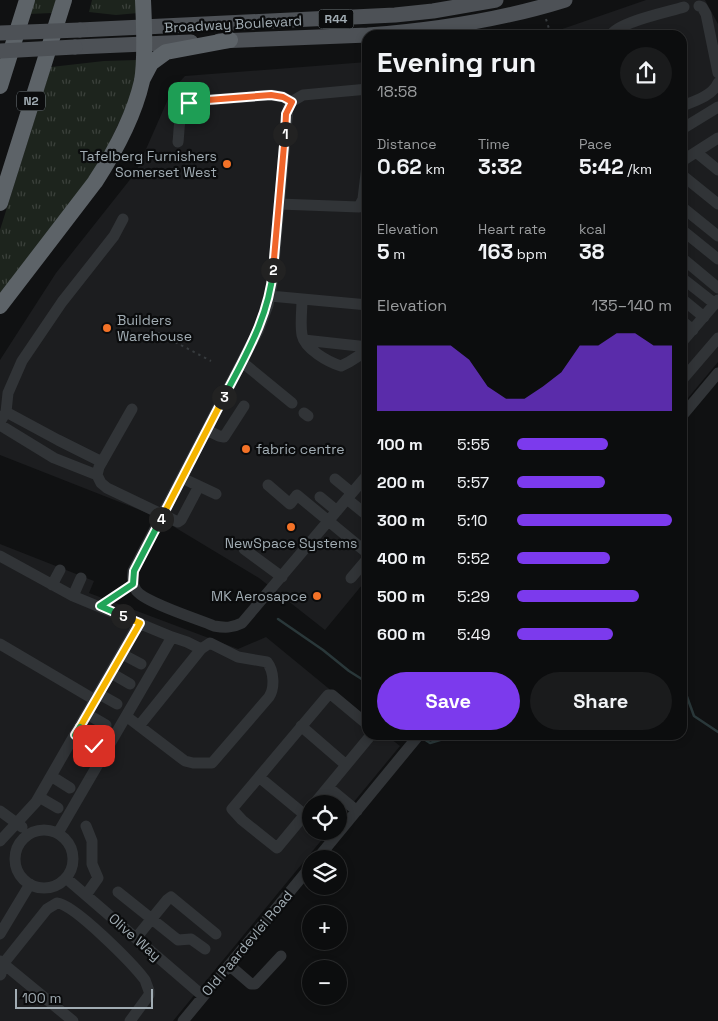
<!DOCTYPE html>
<html lang="en">
<head>
<meta charset="utf-8">
<style>
	body { margin:0; font-family:"Space Grotesk",sans-serif; background:#1a1b1c; color:#f1f3f6; height:100vh; display:flex; flex-direction:column; font-size:19px; white-space:nowrap }
	* { box-sizing:border-box; margin:0 }
	p { font-size:16px; color:#9a9c9e }
	.icon { flex:none; width:28px; height:28px; fill:none; stroke:currentColor; stroke-width:2; stroke-linecap:round; stroke-linejoin:round }
	.map { position:relative; flex:1; overflow:hidden }
	.sheet { position:absolute; left:362px; top:30px; width:325px; height:710px; display:flex; flex-direction:column; background:#0c0d0e; border-radius:15px; box-shadow:0 2px 8px #0003,0 0 0 1px #2c2d2e }
	.sheet>* { flex:none }
	.fabs { position:absolute; left:302px; top:795px; display:grid; gap:10px }
	.fabs a { display:grid; place-items:center; width:45px; height:45px; border-radius:50%; background:#0c0d0e; box-shadow:0 2px 8px #0003,0 0 0 1px #2c2d2e; font-size:25px }
	.scale { position:absolute; left:15px; bottom:12px; width:138px; box-sizing:border-box; padding-left:5px; border:2px solid #a1acb3; border-top:0; font-size:14px; line-height:18px; white-space:nowrap; color:#a1acb3; -webkit-text-stroke:4px #0b0c0d; paint-order:stroke }
	.pin { position:absolute; display:grid; place-items:center; width:42px; height:42px; color:#fff; margin:-21px; border-radius:10px; box-shadow:0 2px 8px #0006 }
	.km { position:absolute; width:25px; height:25px; margin:-12px; border-radius:50%; background:#222; color:#fff; font-size:14px; line-height:25px; text-align:center }
	.round { display:grid; place-items:center; flex:none; width:52px; height:52px; border-radius:26px; background:#1a1b1c }
	.head { display:flex; align-items:center; justify-content:space-between; height:85px; padding:0 15px }
	h1 { font-size:28px; font-weight:800; line-height:38px }
	.metrics { display:grid; grid-template-columns:repeat(3,1fr); gap:8px; height:85px; padding:5px 15px }
	.metrics div { display:grid; align-content:center }
	.metrics b { font-size:21px; font-weight:800 }
	.metrics small { font-size:14px; font-weight:400 }
	.metrics p { font-size:14px }
	.chart { height:140px; padding:10px 15px }
	.chart p { display:flex; justify-content:space-between }
	.chart svg { width:100%; height:90px; margin-top:5px; fill:#7c3aed; opacity:.7 }
	.primary-button { display:flex; gap:10px; margin-top:auto; padding:10px 15px }
	.primary-button a { flex:1; height:58px; border-radius:30px; background:#7c3aed; color:#fff; font-size:20px; font-weight:800; line-height:58px; text-align:center }
	.primary-button a+a { background:#1a1b1c; color:#f1f3f6 }
	ul { padding:0 15px; list-style:none; font-size:16px }
	li { display:grid; grid-template-columns:80px 60px 1fr; align-items:center; height:38px }
	li i { height:12px; border-radius:6px; background:#7c3aed }
	.map>svg:first-child { display:block }
</style>
</head>
<body>
<div class="map">
<svg width="718" height="1021" viewBox="0 0 718 1021">
	<defs>
		<pattern id="grass-tufts" width="24" height="20" patternUnits="userSpaceOnUse" patternTransform="scale(1.25)"><rect width="24" height="20" fill="#1d241d"/><path d="M3 7l-1-3M5 7V3M7 7l1-3M15 17l-1-3M17 17v-4M19 17l1-3" fill="none" stroke="#3b413b"/></pattern>
	</defs>
	<rect width="100%" height="100%" fill="#101112"/>
	<path fill="#1c1d1f" d="M 646,0 L 705,0 L 718,24 L 718,362 L 683,404 L 682,35 L 545,35 Z
		M 367,62 L 367,579 L 325,630 L 259,578 L 166,522 L 145,512 L 0,455 L 0,360 L 56,273 L 136,172 L 172,90 L 185,76 Z
		M 0,544 L 94,581 L 89,593 L 238,649 L 266,637 L 367,720 L 368,735 L 386,735 L 400,746 L 339,820 L 339,804 L 311,804 L 311,831 L 329,831 L 173,1021 L 0,1021 Z"/>
	<path fill="url(#grass-tufts)" d="M 34,0 L 56,0 L 52,13 L 29,14 Z
		M 92,0 L 138,0 L 138,13 L 116,15 L 89,12 Z
		M 138,60 L 137,72 L 129,101 L 99,165 L 0,298 L 0,230 L 51,67 L 104,61 Z"/>
	<g fill="none" stroke-linecap="round" stroke-linejoin="round">
		<path stroke="#2a383a" stroke-width="2.5" d="M 278,619 L 323,650 L 349,671 L 368,683
			M 682,683 L 694,716 L 718,732
			M 424,739 L 430,743 L 440,740 L 445,735"/>
		<path stroke="#373b3e" stroke-width="2" stroke-dasharray="2.5 4" stroke-linecap="butt" d="M 546,19 L 551,35
			M 158,333 L 211,361
			M 110,600 L 125,590"/>
		<path stroke="#313437" stroke-width="11" d="M 699,6 L 702,7 L 706,14 L 718,73
			M 611,35 C 618,22 668,12 684,7
			M 368,89 L 303,95 L 291,102 L 288,108 L 272,284 L 268,305 L 258,331 L 133,571 C 132,578 132,584 136,590 C 143,602 198,619 214,626 C 225,628 232,628 242,623 L 368,474
			M 682,106 C 695,101 712,96 718,83
			M 682,129 L 718,107
			M 178,142 C 180,126 177,107 195,101 L 271,95 L 283,97 L 291,102
			M 696,152 L 718,170
			M 682,161 L 718,138
			M 682,175 L 718,204
			M 279,204 L 359,207 L 363,199 L 368,157
			M 682,207 L 718,236
			M 682,230 L 718,259
			M 682,258 L 718,288
			M 682,278 L 715,304
			M 270,296 L 368,305
			M 302,299 C 302,311 300,324 302,335 C 305,349 328,362 341,366 L 349,362 L 368,350
			M 682,299 L 704,317
			M 682,321 L 693,330
			M 304,340 L 368,347
			M 682,342 L 718,300
			M 242,362 L 292,403
			M 682,380 L 718,338
			M 132,409 L 99,467 L 97,475 L 101,483 L 107,488 L 178,522 L 181,520 L 199,486
			M 6,412 L 58,440 L 102,462
			M 304,413 L 308,416
			M 682,416 L 718,373
			M 0,422 L 6,412 L 8,393 L 22,361 L 62,302 L 114,236 L 123,219
			M 0,425 L 54,458 L 97,475
			M 207,430 L 219,436 L 224,437 L 244,406
			M 182,478 L 216,494
			M 335,479 L 352,493
			M 268,485 L 290,504 L 297,495 L 366,552 L 368,555
			M 320,497 L 337,511
			M 347,499 L 368,516
			M 244,549 L 282,577
			M 0,556 L 73,596 L 172,637 L 187,642 L 201,649
			M 351,578 L 368,558
			M 52,585 L 60,570
			M 73,596 L 81,578
			M 0,644 L 95,700
			M 122,654 L 141,664
			M 111,673 L 130,684
			M 99,694 L 117,704
			M 87,714 L 106,725
			M 126,716 L 185,761 L 193,763 L 212,763 L 269,697 C 275,688 274,671 267,662 L 238,657 L 210,643 L 201,649 L 139,726
			M 301,726 L 346,765
			M 75,735 L 94,746
			M 51,776 L 70,788
			M 259,777 L 305,815
			M 328,787 L 357,811
			M 39,797 L 58,808
			M 314,804 L 371,735
			M 311,807 L 277,848 L 242,820 L 232,809 L 328,695 L 332,695 L 368,725
			M 0,811 L 22,827
			M 86,826 L 92,841 L 92,864 L 98,878 L 86,895
			M15 859a29 29 0 1 1 58 0a29 29 0 1 1-58 0Z
			M 58,833 L 172,637
			M 0,841 L 36,802 L 139,623
			M 317,859 L 419,735
			M 66,878 L 203,996
			M 118,892 L 178,940 L 191,939 L 205,949
			M 0,934 L 30,884
			M 136,938 L 167,900 L 171,897 L 216,934
			M 0,961 L 73,1021
			M 3,964 L 47,909 L 57,903 C 74,904 133,964 145,980 L 149,991 L 149,995 L 130,1021
			M 229,965 L 251,984 L 255,984 L 281,956
			M 0,975 L 1,974
			M 183,1021 L 311,866"/>
		<path stroke="#4d5156" stroke-width="15" d="M 80,30 L 395,15 L 433,11 L 496,0
			M 368,35 C 435,30 501,20 565,0
			M 219,41 L 368,35
			M 75,47 L 191,42"/>
		<path stroke="#5d6368" stroke-width="16" d="M 142,80 L 151,63 L 166,52 L 230,40
			M 0,86 L 27,0
			M 0,203 L 64,0
			M 0,306 L 95,182 C 114,153 134,116 142,81 C 146,58 144,24 143,0"/>
		<path stroke="#4d5156" stroke-width="15" d="M 0,33 L 80,30
			M 0,51 L 75,47"/>
	</g>
	<g fill="none" stroke-linecap="round" stroke-linejoin="round">
		<defs>
			<path id="split-1" d="M 189,103 L 195,101 L 271,95 L 283,97 L 292,102 L 286,114 L 285,134"/>
			<path id="split-2" d="M 273,270 L 285,134"/>
			<path id="split-3" d="M 224,397 C 245,356 269,317 273,270"/>
			<path id="split-4" d="M 161,519 L 224,397"/>
			<path id="split-5" d="M 123,616 L 100,606 L 133,584 L 134,571 L 161,519"/>
			<path id="split-6" d="M 80,727 L 140,623 L 123,616"/>
			<path id="split-7" d="M 80,727 L 75,735 L 94,746"/>
		</defs>
		<use href="#split-1" stroke="#fff" stroke-width="10"/>
		<use href="#split-2" stroke="#fff" stroke-width="10"/>
		<use href="#split-3" stroke="#fff" stroke-width="10"/>
		<use href="#split-4" stroke="#fff" stroke-width="10"/>
		<use href="#split-5" stroke="#fff" stroke-width="10"/>
		<use href="#split-6" stroke="#fff" stroke-width="10"/>
		<use href="#split-7" stroke="#fff" stroke-width="10"/>
		<use href="#split-1" stroke="#f0652b" stroke-width="6"/>
		<use href="#split-2" stroke="#f0652b" stroke-width="6"/>
		<use href="#split-3" stroke="#22a559" stroke-width="6"/>
		<use href="#split-4" stroke="#f5b400" stroke-width="6"/>
		<use href="#split-5" stroke="#22a559" stroke-width="6"/>
		<use href="#split-6" stroke="#f5b400" stroke-width="6"/>
		<use href="#split-7" stroke="#22a559" stroke-width="6"/>
	</g>
	<g fill="#f37227" stroke="#0b0c0d" stroke-width="2">
		<circle cx="227" cy="164" r="5"/>
		<circle cx="107" cy="328" r="5"/>
		<circle cx="246" cy="449" r="5"/>
		<circle cx="291" cy="527" r="5"/>
		<circle cx="317" cy="596" r="5"/>
	</g>
	<g text-anchor="middle" dominant-baseline="central" stroke-width="4.5" stroke-linejoin="round" paint-order="stroke">
		<g fill="#0b0c0d" stroke="#747c81" stroke-width="1">
			<rect x="318.5" y="9.5" width="35" height="19" rx="4"/>
			<rect x="17" y="91.5" width="28" height="19" rx="4"/>
		</g>
		<g font-size="12" font-weight="bold" fill="#a1acb3">
			<text x="336" y="19">R44</text>
			<text x="31" y="101">N2</text>
		</g>
		<g font-size="14" fill="#a1acb3" stroke="#0b0c0d">
			<text transform="translate(233 24) rotate(-3)">Broadway Boulevard</text>
			<text transform="translate(135 937) rotate(41)">Olive Way</text>
			<text transform="translate(247 943) rotate(-50)">Old Paardevlei Road</text>
		</g>
		<g font-size="14" fill="#a1acb3" stroke="#0b0c0d" text-anchor="end">
			<text x="217" y="156">Tafelberg Furnishers<tspan x="217" dy="16">Somerset West</tspan></text>
			<text x="117" y="320" text-anchor="start">Builders<tspan x="117" dy="16">Warehouse</tspan></text>
			<text x="256" y="449" text-anchor="start">fabric centre</text>
			<text x="291" y="543" text-anchor="middle">NewSpace Systems</text>
			<text x="307" y="596">MK Aerosapce</text>
		</g>
	</g>
</svg>
<div class="fabs">
<a><svg class="icon" aria-label="locate" viewBox="0 0 24 24"><circle cx="12" cy="12" r="6"/><path d="M12 2v4M12 18v4M2 12h4M18 12h4"/></svg></a>
<a><svg class="icon" aria-label="layers" viewBox="0 0 24 24"><path d="M12 4l9 5-9 5-9-5zM3 14l9 5 9-5"/></svg></a>
<a>+</a>
<a>−</a>
</div>
<div class="scale">100 m</div>
<div class="pin" style="left:189px;top:103px;background:#1e9e55"><svg class="icon" aria-label="arrive" viewBox="0 0 24 24"><path d="M6 21V4h12l-3 4 3 4H6"/></svg></div>
<div class="pin" style="left:94px;top:746px;background:#d93025"><svg class="icon" aria-label="check" viewBox="0 0 24 24"><path d="M5 12l5 5 9-10"/></svg></div>
<b class="km" style="left:285px;top:134px">1</b>
<b class="km" style="left:273px;top:270px">2</b>
<b class="km" style="left:224px;top:397px">3</b>
<b class="km" style="left:161px;top:519px">4</b>
<b class="km" style="left:123px;top:616px">5</b>
<section class="sheet">
<div class="head"><div><h1>Evening run</h1><p>18:58</p></div><a class="round"><svg class="icon" aria-label="share" viewBox="0 0 24 24"><path d="M12 15V3M7 8l5-5 5 5M5 13v7h14v-7"/></svg></a></div>
<div class="metrics">
<div><p>Distance</p><b>0.62<small> km</small></b></div>
<div><p>Time</p><b>3:32</b></div>
<div><p>Pace</p><b>5:42<small> /km</small></b></div>
</div>
<div class="metrics">
<div><p>Elevation</p><b>5<small> m</small></b></div>
<div><p>Heart rate</p><b>163<small> bpm</small></b></div>
<div><p>kcal</p><b>38</b></div>
</div>
<div class="chart"><p><span>Elevation</span>135–140 m</p>
<svg viewBox="0 0 160 44" preserveAspectRatio="none"><path d="M0 44V12L10 12L20 12L30 12L40 12L50 19L60 32L70 38L80 38L90 32L100 25L110 12L120 12L130 6L140 6L150 12L160 12V44z"/></svg>
</div>
<ul>
<li><b>100 m</b>5:55<i style="width:59%"></i></li>
<li><b>200 m</b>5:57<i style="width:57%"></i></li>
<li><b>300 m</b>5:10<i style="width:100%"></i></li>
<li><b>400 m</b>5:52<i style="width:60%"></i></li>
<li><b>500 m</b>5:29<i style="width:79%"></i></li>
<li><b>600 m</b>5:49<i style="width:62%"></i></li>
</ul>
<div class="primary-button"><a>Save</a><a>Share</a></div>
</section>
</div>
</body>
</html>
